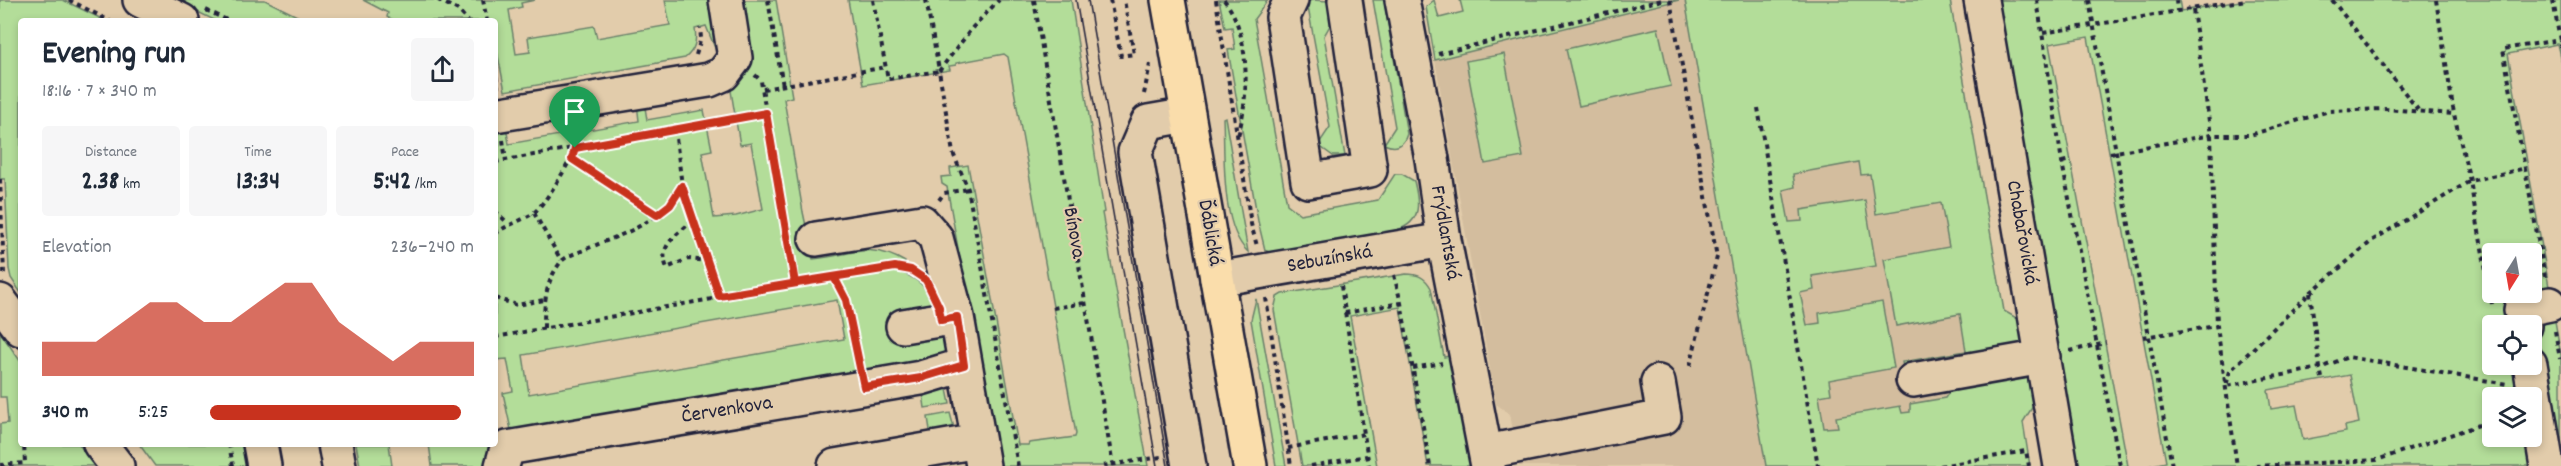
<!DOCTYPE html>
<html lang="en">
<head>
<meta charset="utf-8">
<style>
	body { margin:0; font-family:Dekko,sans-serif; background:#f6f6f7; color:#1f2937; height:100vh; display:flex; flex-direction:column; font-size:22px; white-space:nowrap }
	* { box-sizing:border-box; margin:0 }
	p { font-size:20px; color:#747a83 }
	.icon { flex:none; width:33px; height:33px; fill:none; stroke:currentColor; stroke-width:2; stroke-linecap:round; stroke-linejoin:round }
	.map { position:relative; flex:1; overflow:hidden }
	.details { position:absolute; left:18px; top:18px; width:480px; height:429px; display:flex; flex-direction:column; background:#fff; border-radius:6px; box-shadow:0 3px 9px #0003 }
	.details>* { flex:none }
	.needle { width:39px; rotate:191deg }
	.buttons { position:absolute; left:2482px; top:243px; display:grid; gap:12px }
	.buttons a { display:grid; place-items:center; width:60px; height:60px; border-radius:6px; background:#fff; box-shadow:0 3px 9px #0003; font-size:30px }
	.pin { position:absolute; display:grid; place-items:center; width:51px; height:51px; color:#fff; margin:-62px -26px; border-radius:50% 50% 50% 0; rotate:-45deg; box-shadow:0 0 6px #0007 }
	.pin .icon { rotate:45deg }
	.round { display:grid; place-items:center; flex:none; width:63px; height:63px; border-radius:6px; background:#f6f6f7 }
	.summary { display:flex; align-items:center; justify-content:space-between; height:102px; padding:0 24px }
	h1 { font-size:33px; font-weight:800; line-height:45px }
	.metrics { display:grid; grid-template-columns:repeat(3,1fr); gap:9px; height:102px; padding:6px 24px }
	.metrics div { display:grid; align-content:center; border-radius:6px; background:#f6f6f7; text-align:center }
	.metrics b { font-size:26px; font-weight:800 }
	.metrics small { font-size:16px; font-weight:400 }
	.metrics p { font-size:16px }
	.chart { height:168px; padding:12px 24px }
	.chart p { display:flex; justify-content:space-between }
	.chart svg { width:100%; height:108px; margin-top:6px; fill:#c8321e; opacity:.7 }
	ul { padding:0 24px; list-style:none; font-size:20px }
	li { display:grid; grid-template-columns:96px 72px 1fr; align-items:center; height:45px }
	li i { height:15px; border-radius:8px; background:#c8321e }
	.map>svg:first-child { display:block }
</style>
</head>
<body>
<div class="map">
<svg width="2561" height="466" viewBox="0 0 2561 466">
	<rect width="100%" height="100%" fill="#e2ccab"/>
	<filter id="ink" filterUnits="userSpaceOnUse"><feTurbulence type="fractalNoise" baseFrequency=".0167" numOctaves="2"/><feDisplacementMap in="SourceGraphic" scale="12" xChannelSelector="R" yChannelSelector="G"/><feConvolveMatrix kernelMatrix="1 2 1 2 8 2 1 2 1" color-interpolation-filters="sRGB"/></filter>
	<g filter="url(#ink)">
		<path fill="#d3bd9e" d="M 1679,0 L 1943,0 L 2019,423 L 1769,466 L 1519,466 L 1510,414 L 1496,404 L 1435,60 Z"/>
		<path fill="#b3dd99" stroke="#6a806a" stroke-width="1.5" fill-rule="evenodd" d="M 0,0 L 63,0 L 106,21 L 21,21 L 21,293 L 11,278 L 9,269 L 5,179 L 0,179 Z
			M 174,0 L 265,0 L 307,21 L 216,21 Z
			M 363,0 L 535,0 L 521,3 L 522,7 L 509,10 L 516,54 L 530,52 L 528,37 L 594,26 L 597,38 L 670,25 L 665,0 L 776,0 L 792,97 L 784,99 L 803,212 L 813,259 C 851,256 869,240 905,262 L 901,272 C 925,282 927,289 936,312 C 944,334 956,334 942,359 L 529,436 L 511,430 L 503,393 L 513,391 L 507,359 L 495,360 L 495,147 L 499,146 L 495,127 L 506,126 L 509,144 L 639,121 L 637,103 L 644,101 L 647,120 L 704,110 L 712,150 L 702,152 L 714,218 L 736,216 L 763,209 L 751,143 L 740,145 L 730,85 L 706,26 L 695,29 C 697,41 695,50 685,58 L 505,91 L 495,41 L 495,21 L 395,21 L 387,17 L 388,13 ZM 837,300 L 844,339 L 529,394 L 523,355 Z
			M 848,0 L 1071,0 L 1104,212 L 1102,213 L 1148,466 L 997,466 L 947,187 L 942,184 L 941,177 L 951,176 L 950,168 L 968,165 L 1018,445 L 1028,445 L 1029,443 L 1075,437 L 1076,434 L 1008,57 L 1004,54 L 956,63 L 956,65 L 949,66 L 950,70 L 863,85 Z
			M 1219,0 L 1268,0 L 1254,19 L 1287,204 L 1300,214 L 1378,200 L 1395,174 L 1402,174 L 1414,181 C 1419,201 1423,222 1397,230 L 1271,253 L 1265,250 L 1258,221 L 1228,50 L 1235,49 L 1232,27 L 1225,28 Z
			M 1312,0 L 1329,1 L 1339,10 L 1324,36 L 1345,156 L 1333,156 L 1318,145 L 1330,127 L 1307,2 Z
			M 1373,0 L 1384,0 L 1407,134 C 1403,147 1395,149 1384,144 L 1395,127 Z
			M 1434,0 L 1439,18 L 1463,12 L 1460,0 L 1679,0 L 1435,60 L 1426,7 Z
			M 1685,0 L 1950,0 L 2004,311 L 2027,324 L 2027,335 L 2022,344 L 1904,373 L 1902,362 L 1966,351 L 1960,314 L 1896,326 L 1884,259 L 1949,247 L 1941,203 L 1876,214 L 1870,174 L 1861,175 L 1859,162 L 1793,174 L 1795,187 L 1783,190 L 1789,222 L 1802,221 L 1801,210 L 1865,200 L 1876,266 L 1812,276 L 1814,290 L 1800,293 L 1807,325 L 1820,323 L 1819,313 L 1882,302 L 1894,368 L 1829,380 L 1831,394 L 1819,396 L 1824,428 L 1838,427 L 1836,417 L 1900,406 L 1902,413 L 1910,412 L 1910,404 L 1945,398 L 1957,381 L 2022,373 L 2030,379 L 2040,395 L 2023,422 L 2030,466 L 1766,466 Z
			M 1995,0 L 2179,0 L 2181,11 L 2246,0 L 2561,0 L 2561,61 L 2557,44 L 2508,54 L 2561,355 L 2561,466 L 2148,466 L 2166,462 L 2088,37 L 2049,44 L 2128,466 L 2078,466 ZM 2493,254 L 2532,254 L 2532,292 L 2493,292 ZM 2493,326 L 2532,326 L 2532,364 L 2493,364 ZM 2350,375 L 2359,423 L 2345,426 L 2346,432 L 2303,440 L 2296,405 L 2271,409 L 2268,390 ZM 2493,398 L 2532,398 L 2532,436 L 2493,436 Z
			M 1658,28 L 1671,86 L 1579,106 L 1566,49 Z
			M 1504,54 L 1523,157 L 1485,164 L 1466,61 Z
			M 1225,117 L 1248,252 C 1220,226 1225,154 1223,118 Z
			M 1406,274 C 1418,274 1425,277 1431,288 L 1444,357 L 1454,355 L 1474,466 L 1428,466 L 1400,307 L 1350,316 L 1377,466 L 1302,466 L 1274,310 L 1277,297 L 1282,294 Z
			M 1256,299 L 1286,466 L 1276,466 L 1251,320 Z
			M 0,332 L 21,362 L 21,444 L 79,444 L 95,466 L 0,466 L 0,424 L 8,423 L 6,397 L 0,397 Z
			M 940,386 L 947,389 L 950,404 L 925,408 L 922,387 Z
			M 950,413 L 954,428 L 948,433 L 931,437 L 928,417 Z
			M 495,424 C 498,438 497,453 491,466 L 432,466 L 429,444 L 495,444 Z
			M 139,444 L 251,444 L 255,466 L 155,466 Z
			M 356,444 L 389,444 L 392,466 L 360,466 Z"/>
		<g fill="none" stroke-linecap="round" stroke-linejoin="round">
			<defs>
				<path id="minor" d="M 140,0 L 182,21
					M 1291,0 L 1283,17 L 1308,181 L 1370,170 L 1345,0
					M 1402,0 L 1432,159 L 1444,240 L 1488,466
					M 1981,0 L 2061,466
					M 495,115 L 709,80 L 723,74 L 735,58 L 726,0
					M 1188,115 L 1148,122 L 1135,152 L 1189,466
					M 816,239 L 922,222 L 936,238 L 957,317 L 983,466
					M 1217,279 L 1444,240
					M 0,301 L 21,329
					M 903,326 L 957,317
					M 2524,326 L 2521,310 L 2550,304
					M 2530,364 L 2547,466
					M 1913,380 L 2043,357
					M 100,444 L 117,466
					M 260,444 L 264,466
					M 335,444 L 339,466
					M 1486,452 L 1664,417 L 1658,382
					M 502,466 L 507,448 L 921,378 L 964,365
					M 835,466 L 978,441"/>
				<path id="major" d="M 1168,0 L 1250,466"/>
			</defs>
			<use href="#minor" stroke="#22223b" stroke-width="38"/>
			<use href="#major" stroke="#22223b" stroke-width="38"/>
			<path stroke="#22223b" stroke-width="4" stroke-dasharray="4.5 4.5" stroke-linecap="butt" d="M 69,0 L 110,21
				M 438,0 L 458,10 L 468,21
				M 483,0 L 487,21
				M 768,0 L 783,86
				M 873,0 L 888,79 L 939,71 L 953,153 L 968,189 L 1018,466
				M 926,0 L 939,70
				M 1034,0 L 1113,466
				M 1110,0 L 1121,56 L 1134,54 L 1124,0
				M 1216,0 L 1251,224 L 1257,246
				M 1224,0 C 1251,33 1249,97 1238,136
				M 1670,0 L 1717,257 L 1689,370
				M 2037,0 L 2062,162 L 2120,466
				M 2089,0 L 2172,466
				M 2176,0 L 2177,11
				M 2332,0 L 2419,111
				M 2436,0 L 2454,114 L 2470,181 L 2492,304
				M 2553,0 L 2561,47
				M 206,10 L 229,21
				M 2193,10 L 2211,135 L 2217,326 L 2237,466
				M 2043,33 L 2246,0
				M 1438,54 L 1662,0
				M 696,55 L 701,38 L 700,28
				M 495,67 L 498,88
				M 939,71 L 973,27 L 999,0
				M 755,75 L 761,81 L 766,113
				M 763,89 L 886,67
				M 1144,94 L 1150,64
				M 1758,108 L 1818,466
				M 675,130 L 682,186 L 719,296
				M 503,140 L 506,160
				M 2110,153 L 2211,135 L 2250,135 L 2329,111 L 2384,109 L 2454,114
				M 572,159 L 658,215
				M 495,162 L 766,113 L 787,235
				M 2062,162 L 2071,160
				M 0,179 L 4,274
				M 939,200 L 944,193 L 968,189
				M 495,211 L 508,223
				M 534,213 L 561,260
				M 693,220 C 678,235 657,244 667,268 L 688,259 L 707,261
				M 495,234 C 508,224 519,222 532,214 C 542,209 572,160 575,148
				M 790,252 L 795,283
				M 1394,275 L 1401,303 L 1430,466
				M 834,277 L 846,300 L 859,362
				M 2545,277 L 2503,49 L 2560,40
				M 1341,286 L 1369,466
				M 2310,293 L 2320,368 L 2348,357 L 2507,384
				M 495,298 L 517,305 L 544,300
				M 1266,298 L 1291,466
				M 1053,308 L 1085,303
				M 1345,313 L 1401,303
				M 544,328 C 544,303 545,283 560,263 C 565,256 577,253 584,250 C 626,232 657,226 682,186
				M 2555,331 L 2560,359
				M 495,337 L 895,267 L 916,273
				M 2143,337 L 2217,326
				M 2070,351 L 2106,343
				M 1413,368 L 1442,363
				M 2322,378 L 2320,368 L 2226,386 L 2230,371 L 2310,293 L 2373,240 L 2470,181 L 2526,168
				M 229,444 L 233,466
				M 1288,448 L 1364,434
				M 0,465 L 25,463 L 24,444
				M 1103,466 L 1161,457
				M 1311,466 L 1367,456
				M 1940,466 L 2026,451 L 2029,466
				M 2256,466 L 2377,460 L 2482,424 L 2493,417"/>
			<use href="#minor" stroke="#e2ccab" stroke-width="33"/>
			<use href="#major" stroke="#faddab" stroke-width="33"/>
			<path stroke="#22223b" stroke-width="1.5" d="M 1076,0 L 1157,466
				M 1088,0 L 1168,466"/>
		</g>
	</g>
	<g fill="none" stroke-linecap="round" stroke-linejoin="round" filter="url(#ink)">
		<defs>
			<path id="route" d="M 575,148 L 572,159 L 657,215 L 670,205 L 682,186 L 719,296 L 834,277 L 846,300 L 864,387 L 921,378 L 964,365 L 957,317 L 941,320 L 939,307 L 926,280 L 911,270 L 895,267 L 795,283 L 766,113 L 575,148"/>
		</defs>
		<use href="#route" stroke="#fff" stroke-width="12"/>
		<use href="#route" stroke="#c8321e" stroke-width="8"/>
	</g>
	<g text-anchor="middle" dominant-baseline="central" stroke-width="4.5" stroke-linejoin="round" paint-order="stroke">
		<g font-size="21" fill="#22223b" stroke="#e2ccab">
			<text transform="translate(1073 233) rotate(80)">Bínova</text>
			<text transform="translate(1209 233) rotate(80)">Ďáblická</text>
			<text transform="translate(1444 233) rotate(80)">Frýdlantská</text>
			<text transform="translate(2021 233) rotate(80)">Chabařovická</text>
			<text transform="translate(1330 260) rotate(-10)">Sebuzínská</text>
			<text transform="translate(727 411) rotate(-9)">Červenkova</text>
		</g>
	</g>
</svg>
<div class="buttons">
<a><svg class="needle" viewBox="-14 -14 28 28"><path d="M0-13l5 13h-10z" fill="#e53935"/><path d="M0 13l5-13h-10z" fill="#747a83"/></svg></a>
<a><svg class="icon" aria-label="locate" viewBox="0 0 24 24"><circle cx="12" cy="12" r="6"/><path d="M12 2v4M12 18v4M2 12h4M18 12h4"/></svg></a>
<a><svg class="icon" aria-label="layers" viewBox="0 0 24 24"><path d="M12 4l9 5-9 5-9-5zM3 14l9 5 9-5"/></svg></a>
</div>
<div class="pin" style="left:575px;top:148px;background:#1e9e55"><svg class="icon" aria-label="arrive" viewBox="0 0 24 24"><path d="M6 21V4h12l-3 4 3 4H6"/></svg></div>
<section class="details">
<div class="summary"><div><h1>Evening run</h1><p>18:16 · 7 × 340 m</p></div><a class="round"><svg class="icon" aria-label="share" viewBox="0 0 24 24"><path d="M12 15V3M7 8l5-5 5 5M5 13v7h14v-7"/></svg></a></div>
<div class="metrics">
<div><p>Distance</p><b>2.38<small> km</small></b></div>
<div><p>Time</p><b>13:34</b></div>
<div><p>Pace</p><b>5:42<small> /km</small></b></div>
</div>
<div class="chart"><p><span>Elevation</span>236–240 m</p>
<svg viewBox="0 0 160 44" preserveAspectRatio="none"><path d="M0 44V30L10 30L20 30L30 22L40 14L50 14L60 22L70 22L80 14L90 6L100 6L110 22L120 30L130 38L140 30L150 30L160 30V44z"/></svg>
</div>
<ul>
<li><b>340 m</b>5:25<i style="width:95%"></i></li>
</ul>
</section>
</div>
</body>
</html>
